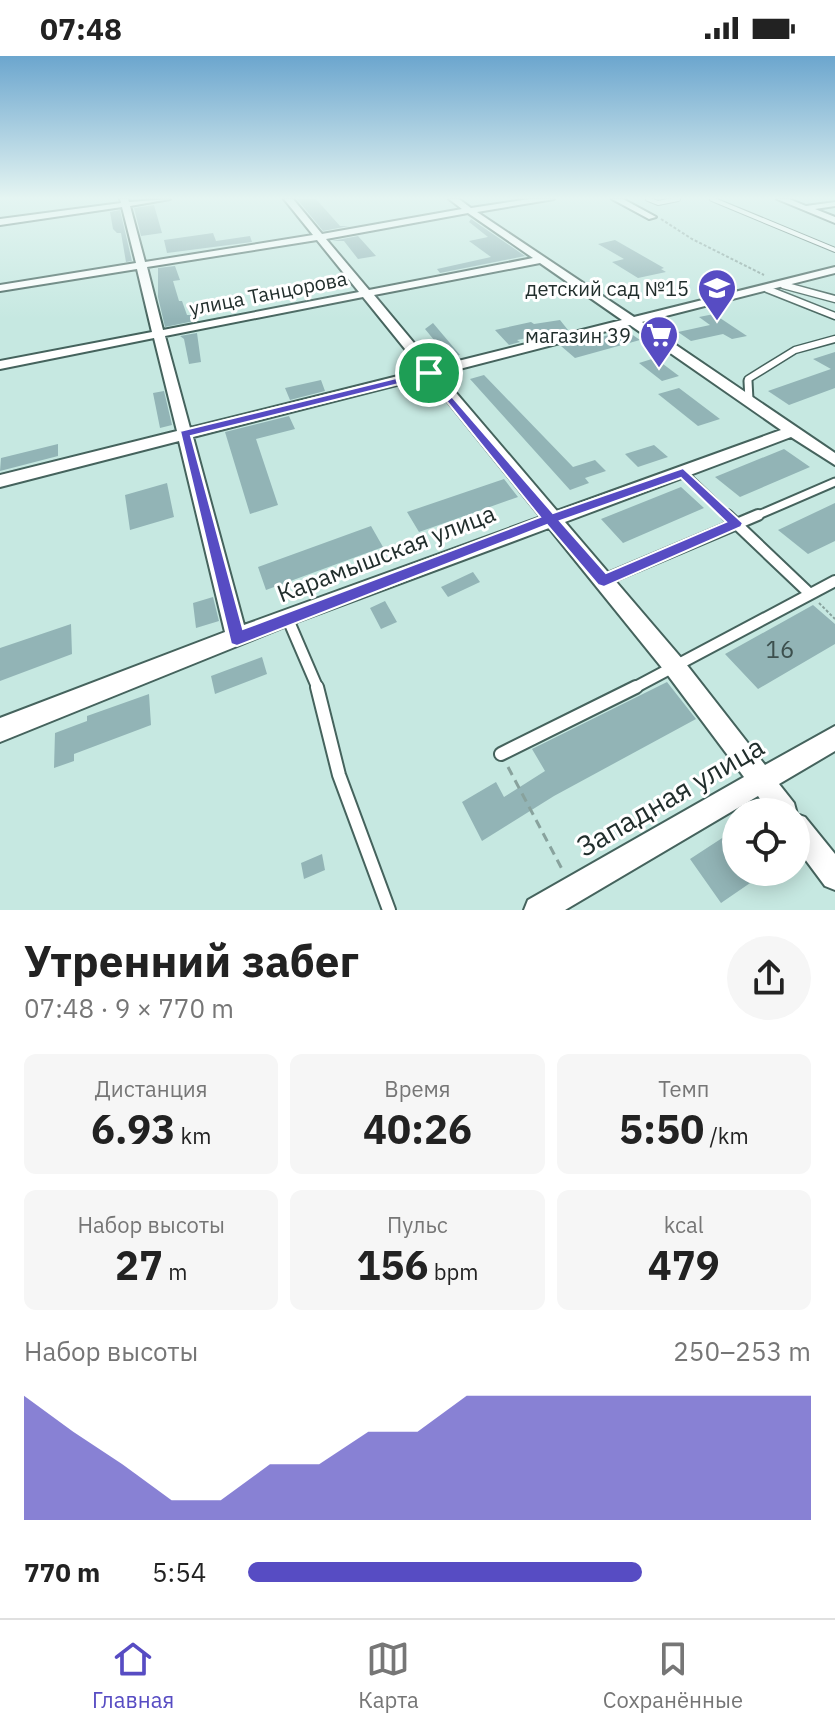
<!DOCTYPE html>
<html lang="ru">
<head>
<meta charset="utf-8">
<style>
	body { margin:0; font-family:"IBM Plex Sans",sans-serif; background:#f6f6f6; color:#222; height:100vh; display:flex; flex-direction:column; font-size:30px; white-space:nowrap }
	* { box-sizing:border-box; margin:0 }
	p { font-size:26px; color:#767676 }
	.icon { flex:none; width:44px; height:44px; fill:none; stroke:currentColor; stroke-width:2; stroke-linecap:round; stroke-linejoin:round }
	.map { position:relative; height:854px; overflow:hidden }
	.side { display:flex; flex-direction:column; background:#fff; flex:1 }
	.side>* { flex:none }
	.buttons { position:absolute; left:722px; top:742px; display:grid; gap:16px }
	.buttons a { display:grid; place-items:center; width:88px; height:88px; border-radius:50%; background:#fff; box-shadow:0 4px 20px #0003; font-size:40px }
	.pin { position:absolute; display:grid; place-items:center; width:68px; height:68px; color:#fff; margin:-34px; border:4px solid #fff; border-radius:50%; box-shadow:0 2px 8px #0007 }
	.round { display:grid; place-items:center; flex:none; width:84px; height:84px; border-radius:42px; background:#f6f6f6 }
	.headline { display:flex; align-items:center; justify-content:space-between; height:136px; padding:0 24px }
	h1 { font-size:44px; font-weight:700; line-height:60px }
	.figures { display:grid; grid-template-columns:repeat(3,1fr); gap:12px; height:136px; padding:8px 24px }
	.figures div { display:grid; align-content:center; border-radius:12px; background:#f6f6f6; text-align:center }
	.figures b { font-size:40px; font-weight:700 }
	.figures small { font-size:22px; font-weight:400 }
	.figures p { font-size:22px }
	.chart { height:224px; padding:16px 24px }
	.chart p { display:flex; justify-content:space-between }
	.chart svg { width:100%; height:144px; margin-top:8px; fill:#574cc3; opacity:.7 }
	ul { padding:0 24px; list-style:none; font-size:26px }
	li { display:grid; grid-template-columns:128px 96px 1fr; align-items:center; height:60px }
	li i { height:20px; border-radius:10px; background:#574cc3 }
	.status { display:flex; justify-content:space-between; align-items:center; height:56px; padding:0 40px; background:#fff; direction:ltr }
	.status svg { height:22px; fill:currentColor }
	.tab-bar { display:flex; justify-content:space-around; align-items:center; height:112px; border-top:2px solid #e0e0e0; background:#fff; font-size:22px; color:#767676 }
	.tab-bar a { display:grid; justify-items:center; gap:4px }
	.tab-bar .selected { color:#574cc3 }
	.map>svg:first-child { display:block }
</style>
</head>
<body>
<div class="status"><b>07:48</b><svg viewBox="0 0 49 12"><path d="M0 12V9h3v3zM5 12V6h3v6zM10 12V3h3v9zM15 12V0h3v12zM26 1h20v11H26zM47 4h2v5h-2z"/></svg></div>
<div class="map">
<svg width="835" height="854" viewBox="0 0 835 854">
	<rect width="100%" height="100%" fill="#c6e8e1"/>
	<path fill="#92b4b6" d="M 297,143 L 316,143 L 340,170 L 349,170 L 323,175 Z
		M 154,149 L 162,177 L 141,180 L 134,152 Z
		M 120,154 L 132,205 L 126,206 L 121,177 L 117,177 L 113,173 L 110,156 Z
		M 471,163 L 525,200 L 440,217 L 437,213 L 491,201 L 469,185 L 488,181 L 469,166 Z
		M 213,177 L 216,185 L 250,180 L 252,186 L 167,197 L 164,184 Z
		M 358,180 L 376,200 L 358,203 L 344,185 L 332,185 Z
		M 615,184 L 664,212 L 661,213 L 666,216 L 638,222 L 612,206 L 624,203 L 598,188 Z
		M 175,210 L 180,224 L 173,225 L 179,245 L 182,245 L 187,259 L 192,259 L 194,265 L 165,271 L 158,241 L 158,212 Z
		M 714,258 L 747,280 L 732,283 L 723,278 L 691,285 L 678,276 L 710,269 L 699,261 Z
		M 560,264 L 568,274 L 517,284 L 520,286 L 509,289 L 495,274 L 531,266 L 534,268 Z
		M 433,267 L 460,299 L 448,301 L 425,273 Z
		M 627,275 L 640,284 L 575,302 L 561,290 Z
		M 197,277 L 201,306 L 189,308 L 184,283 L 180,280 Z
		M 835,296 L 835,332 L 789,349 L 768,335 L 831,313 L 813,303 Z
		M 655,302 L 679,320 L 662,325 L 639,307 Z
		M 484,319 L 573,411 L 595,404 L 606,415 L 585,422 L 589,427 L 570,434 L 470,323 Z
		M 321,324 L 325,335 L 290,344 L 285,332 Z
		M 427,324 L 440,341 L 425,346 L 410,329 Z
		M 679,332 L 720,363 L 698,370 L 658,338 Z
		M 164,335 L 172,369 L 160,372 L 153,337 Z
		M 289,360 L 295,373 L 256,383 L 278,449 L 250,458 L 225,376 Z
		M 58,388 L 58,400 L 0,415 L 1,402 Z
		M 654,389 L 668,401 L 638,411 L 625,398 Z
		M 784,393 L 810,411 L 740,441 L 715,421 Z
		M 504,423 L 518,441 L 419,476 L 407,456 Z
		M 167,427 L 174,461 L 130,474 L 125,439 Z
		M 681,431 L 704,452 L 623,487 L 601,463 Z
		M 835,447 L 835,485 L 808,498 L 778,474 Z
		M 371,470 L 383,491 L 266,534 L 258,511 Z
		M 473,516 L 480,526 L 448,541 L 441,531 Z
		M 213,541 L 219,565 L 196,572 L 193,547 Z
		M 385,545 L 397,566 L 381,573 L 370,552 Z
		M 813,549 L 835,568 L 835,588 L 758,633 L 725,598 Z
		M 71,568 L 72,598 L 0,625 L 0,592 Z
		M 262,601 L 267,618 L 215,638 L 211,620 Z
		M 667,626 L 696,663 L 554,740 L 482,785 L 462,746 L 496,726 L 504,741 L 545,715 L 532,693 Z
		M 149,638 L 151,669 L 74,698 L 74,705 L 54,712 L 55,677 L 87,665 L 87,660 Z
		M 736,773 L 736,816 L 766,816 L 721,847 L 690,803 Z
		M 322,798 L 325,814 L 304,823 L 301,807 Z"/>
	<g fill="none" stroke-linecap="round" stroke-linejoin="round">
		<defs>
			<path id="service-far4" d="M 648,143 L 658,147 L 678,143
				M 712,143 L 835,194"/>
			<path id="service-far3" d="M 783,229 L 835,243
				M 767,233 L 835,260
				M 748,327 L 748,323 L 795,294 L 835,283"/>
			<path id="service-far2" d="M 748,325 L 749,344
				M 683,417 L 729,461
				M 754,461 L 835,426"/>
			<path id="service-far1" d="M 727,459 L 809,537
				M 604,524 L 758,459
				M 287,561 L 318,633
				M 632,633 L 835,525"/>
			<path id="service" d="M 317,631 L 339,719 L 389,854
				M 501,698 L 636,631"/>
			<path id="minor" d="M 120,143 L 128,143 L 129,146 L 170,143 L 130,150 L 145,206 L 313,179 L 284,143 L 293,143 L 322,178 L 462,153 L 449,143 L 459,143 L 471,152 L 530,143 L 554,143 L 477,156 L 634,261 L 835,211 L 835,217 L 642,266 L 835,397 L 835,409 L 791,381 L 565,466 L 683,604 L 765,709 L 835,670 L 835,695 L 779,728 L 794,747 L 797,758 L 805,761 L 835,798 L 835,834 L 825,830 L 796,791 L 796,756 L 769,756 L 758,740 L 565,854 L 524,854 L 528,844 L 744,721 L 667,618 L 549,472 L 294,567 L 0,686 L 0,662 L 225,576 L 179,385 L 0,431 L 0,419 L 177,375 L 154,282 L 0,313 L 0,305 L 152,276 L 137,213 L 0,235 L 0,229 L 136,207 L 122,151 L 0,169 L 0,163 L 121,147 ZM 468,157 L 533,202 L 369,234 L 326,183 ZM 317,184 L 359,236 L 163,274 L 147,211 ZM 540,207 L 622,264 L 434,311 L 374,239 ZM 363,241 L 422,314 L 190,372 L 165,280 ZM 630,269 L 781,374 L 557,455 L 440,318 ZM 428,321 L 541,461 L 244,569 L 193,381 Z
				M 612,143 L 623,143 L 656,161 L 649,163 Z
				M 777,143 L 789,143 L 806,150 L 835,146 L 835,150 L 815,153 L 835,161 L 835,167 Z"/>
		</defs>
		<use href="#service-far4" stroke="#45635d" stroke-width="6"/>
		<use href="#service-far3" stroke="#45635d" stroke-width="9"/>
		<use href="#service-far2" stroke="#45635d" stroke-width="11"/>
		<use href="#service-far1" stroke="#45635d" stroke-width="14"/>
		<use href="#service" stroke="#45635d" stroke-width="16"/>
		<use href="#minor" stroke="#45635d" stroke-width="4"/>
		<path stroke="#88a29d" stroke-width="2" stroke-dasharray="3 2" stroke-linecap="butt" d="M 661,163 L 692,183 L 764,219
			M 819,547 L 835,563"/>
		<path stroke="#88a29d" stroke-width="3" stroke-dasharray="9 6" stroke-linecap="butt" d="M 508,711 L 563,815"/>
		<use href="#service-far4" stroke="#fff" stroke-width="4"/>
		<use href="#service-far3" stroke="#fff" stroke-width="6"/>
		<use href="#service-far2" stroke="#fff" stroke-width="7"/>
		<use href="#service-far1" stroke="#fff" stroke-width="10"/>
		<use href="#service" stroke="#fff" stroke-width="12"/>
		<use href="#minor" fill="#fff" fill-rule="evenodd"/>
	</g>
	<linearGradient id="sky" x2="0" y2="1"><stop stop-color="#6ca6ce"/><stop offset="0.54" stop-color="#e5f5f2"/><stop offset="1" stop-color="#e5f5f2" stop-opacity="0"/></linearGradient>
	<rect width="835" height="263" fill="url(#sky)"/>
	<path fill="#574cc3" stroke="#fff" stroke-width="2" fill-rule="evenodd" d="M 429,314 L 553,457 L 683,412 L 743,467 L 741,471 L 604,531 L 598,529 L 547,469 L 237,590 L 231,588 L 180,375 ZM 427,321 L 540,461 L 243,573 L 191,380 ZM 681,422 L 726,466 L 606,517 L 560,465 Z"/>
	<defs>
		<symbol id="school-pin" viewBox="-11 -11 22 30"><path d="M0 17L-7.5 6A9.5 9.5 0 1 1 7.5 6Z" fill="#574cc3" stroke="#fff"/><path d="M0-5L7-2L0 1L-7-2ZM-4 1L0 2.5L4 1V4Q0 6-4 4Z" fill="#fff"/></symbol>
		<symbol id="supermarket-pin" viewBox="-11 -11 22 30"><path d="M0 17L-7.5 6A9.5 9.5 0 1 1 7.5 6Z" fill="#574cc3" stroke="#fff"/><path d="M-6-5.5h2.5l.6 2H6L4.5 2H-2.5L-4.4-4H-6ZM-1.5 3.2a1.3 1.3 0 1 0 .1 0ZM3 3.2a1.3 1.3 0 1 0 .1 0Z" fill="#fff"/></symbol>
	</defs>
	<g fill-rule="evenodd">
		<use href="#school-pin" x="695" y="210" width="44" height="60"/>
		<use href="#supermarket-pin" x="637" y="257" width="44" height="60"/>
	</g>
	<g text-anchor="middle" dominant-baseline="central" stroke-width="6" stroke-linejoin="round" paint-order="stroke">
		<g font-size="20" fill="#212e2c" stroke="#fff" text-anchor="end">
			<text x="689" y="232">детский сад №15</text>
			<text x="631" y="279">магазин 39</text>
		</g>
		<g font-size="20" fill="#212e2c" stroke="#fff">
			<text transform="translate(268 237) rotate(-11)">улица Танцорова</text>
		</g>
		<g font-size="24" fill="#212e2c" stroke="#fff">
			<text transform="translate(386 497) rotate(-21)">Карамышская улица</text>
		</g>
		<g font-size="24" fill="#3d504e">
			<text x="780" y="593">16</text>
		</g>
		<g font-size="28" fill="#212e2c" stroke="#fff">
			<text transform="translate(670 740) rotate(-30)">Западная улица</text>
		</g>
	</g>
</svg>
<div class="buttons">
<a><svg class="icon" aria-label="locate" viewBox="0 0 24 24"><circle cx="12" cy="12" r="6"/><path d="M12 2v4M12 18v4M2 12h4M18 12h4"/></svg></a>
</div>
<div class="pin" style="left:429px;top:317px;background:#1e9e55"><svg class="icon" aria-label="arrive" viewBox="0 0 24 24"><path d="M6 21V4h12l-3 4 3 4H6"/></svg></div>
</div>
<section class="side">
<div class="headline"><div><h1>Утренний забег</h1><p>07:48 · 9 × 770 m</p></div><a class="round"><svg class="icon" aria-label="share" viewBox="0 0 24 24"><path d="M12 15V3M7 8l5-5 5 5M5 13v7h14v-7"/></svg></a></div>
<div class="figures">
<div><p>Дистанция</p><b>6.93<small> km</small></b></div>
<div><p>Время</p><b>40:26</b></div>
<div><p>Темп</p><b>5:50<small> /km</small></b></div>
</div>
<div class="figures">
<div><p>Набор высоты</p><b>27<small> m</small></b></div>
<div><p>Пульс</p><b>156<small> bpm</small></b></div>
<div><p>kcal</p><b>479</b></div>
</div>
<div class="chart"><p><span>Набор высоты</span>250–253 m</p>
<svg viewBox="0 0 160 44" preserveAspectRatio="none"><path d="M0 44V6L10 17L20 27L30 38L40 38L50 27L60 27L70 17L80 17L90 6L100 6L110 6L120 6L130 6L140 6L150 6L160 6V44z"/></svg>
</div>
<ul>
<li><b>770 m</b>5:54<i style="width:70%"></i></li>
</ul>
</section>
<nav class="tab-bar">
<a class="selected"><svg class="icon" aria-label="home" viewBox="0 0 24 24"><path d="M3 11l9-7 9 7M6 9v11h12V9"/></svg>Главная</a>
<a><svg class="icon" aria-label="map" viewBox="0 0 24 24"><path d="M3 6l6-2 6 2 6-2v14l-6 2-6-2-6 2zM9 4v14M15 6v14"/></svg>Карта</a>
<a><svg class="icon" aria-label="saved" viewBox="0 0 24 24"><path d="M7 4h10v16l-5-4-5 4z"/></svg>Сохранённые</a>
</nav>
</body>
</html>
